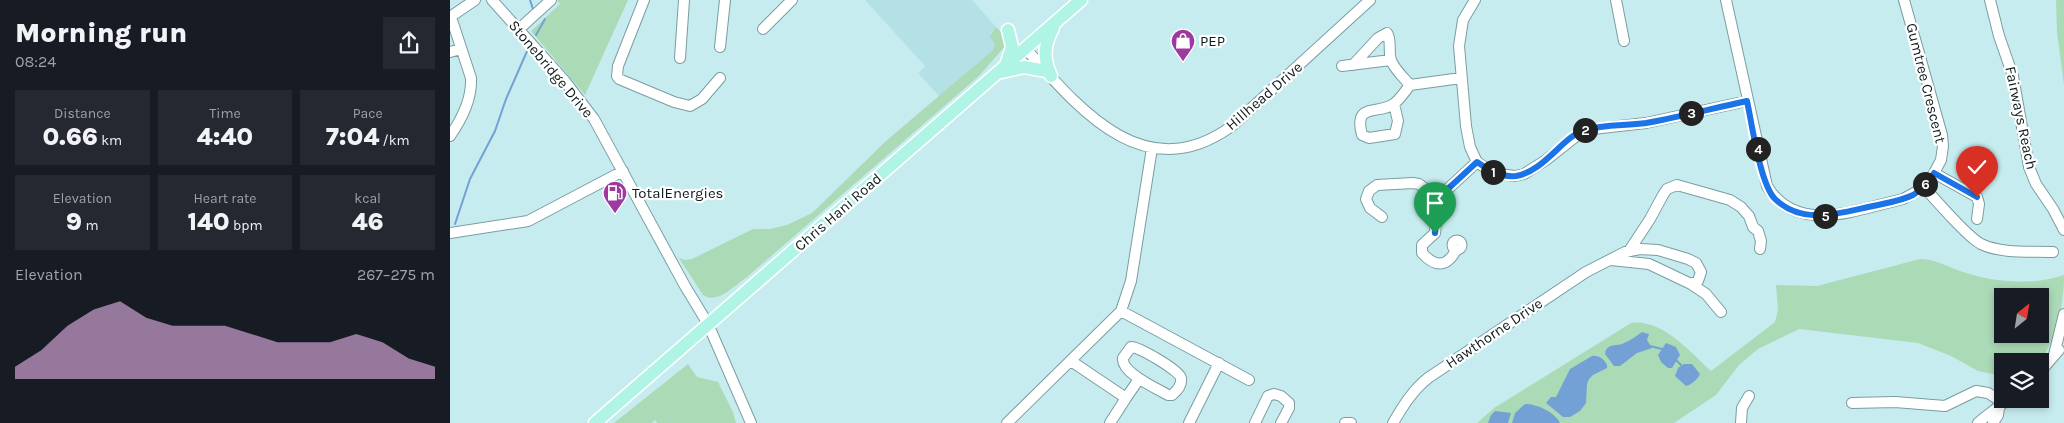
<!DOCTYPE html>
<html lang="en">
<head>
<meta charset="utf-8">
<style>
	body { margin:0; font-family:Karla,sans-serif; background:#242831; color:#f1f3f6; height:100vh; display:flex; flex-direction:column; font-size:19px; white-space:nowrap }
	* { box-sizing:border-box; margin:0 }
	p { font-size:16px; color:#9ea1a6 }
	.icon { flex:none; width:28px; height:28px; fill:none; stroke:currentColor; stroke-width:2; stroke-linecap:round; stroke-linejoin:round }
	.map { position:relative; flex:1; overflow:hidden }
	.sheet { display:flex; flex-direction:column; background:#171b24; width:450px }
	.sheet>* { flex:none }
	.needle { width:32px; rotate:30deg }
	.controls { position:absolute; left:1544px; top:288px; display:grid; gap:10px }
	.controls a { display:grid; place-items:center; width:55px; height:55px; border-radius:0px; background:#171b24; box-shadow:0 2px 8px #0003; font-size:25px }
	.pin { position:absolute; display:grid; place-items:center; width:42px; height:42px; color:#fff; margin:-51px -21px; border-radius:50% 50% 50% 0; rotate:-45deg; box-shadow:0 0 5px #0007 }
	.pin .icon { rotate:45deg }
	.km { position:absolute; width:25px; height:25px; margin:-12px; border-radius:50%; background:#222; color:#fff; font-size:14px; line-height:25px; text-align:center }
	.round { display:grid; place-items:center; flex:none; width:52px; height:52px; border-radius:0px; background:#242831 }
	.summary { display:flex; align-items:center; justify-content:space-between; height:85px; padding:0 15px }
	h1 { font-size:28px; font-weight:800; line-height:38px }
	.metrics { display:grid; grid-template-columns:repeat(3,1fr); gap:8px; height:85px; padding:5px 15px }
	.metrics div { display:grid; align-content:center; border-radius:0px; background:#242831; text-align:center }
	.metrics b { font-size:25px; font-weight:800 }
	.metrics small { font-size:14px; font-weight:400 }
	.metrics p { font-size:14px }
	.chart { height:140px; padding:10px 15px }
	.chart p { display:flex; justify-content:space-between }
	.chart svg { width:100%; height:90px; margin-top:5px; fill:#cca0cf; opacity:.7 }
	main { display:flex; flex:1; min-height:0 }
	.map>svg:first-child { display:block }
</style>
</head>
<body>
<main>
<section class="sheet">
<div class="summary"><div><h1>Morning run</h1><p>08:24</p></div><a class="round"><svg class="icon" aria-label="share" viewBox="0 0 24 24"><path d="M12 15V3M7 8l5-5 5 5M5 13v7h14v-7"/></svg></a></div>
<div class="metrics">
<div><p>Distance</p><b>0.66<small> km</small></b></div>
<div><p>Time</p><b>4:40</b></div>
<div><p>Pace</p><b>7:04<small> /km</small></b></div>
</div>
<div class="metrics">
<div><p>Elevation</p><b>9<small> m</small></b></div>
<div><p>Heart rate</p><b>140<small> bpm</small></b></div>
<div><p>kcal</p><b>46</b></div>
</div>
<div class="chart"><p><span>Elevation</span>267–275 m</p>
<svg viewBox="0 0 160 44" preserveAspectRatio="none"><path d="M0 44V38L10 30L20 18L30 10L40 6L50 14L60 18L70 18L80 18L90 22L100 26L110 26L120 26L130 22L140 26L150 34L160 38V44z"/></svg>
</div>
</section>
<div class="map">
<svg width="1614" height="423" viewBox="0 0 1614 423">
	<rect width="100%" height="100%" fill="#c7ecef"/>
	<path fill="#b3e1e5" d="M 415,0 L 522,0 L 546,27 L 541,33 L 545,45 L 543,50 L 490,97 L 468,73 L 475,66 Z"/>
	<path fill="#abdab7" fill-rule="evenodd" d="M 107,0 L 178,0 L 135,95 L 81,31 L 110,4 Z
		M 1606,0 L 1614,0 L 1614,85 L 1607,32 Z
		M 546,27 L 553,34 L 557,44 L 529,76 L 297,277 C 285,285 267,305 253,295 L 229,258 L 235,260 L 242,259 L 303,229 L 320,229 L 337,225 L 362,213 L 436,141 L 543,50 L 545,45 L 540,36 Z
		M 1470,259 C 1485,259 1496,266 1510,271 C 1541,282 1583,286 1614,275 C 1614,305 1607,337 1590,362 L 1552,361 L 1552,376 L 1528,371 L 1501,356 L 1468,343 L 1349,329 L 1308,349 L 1289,365 L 1266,395 L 1224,423 L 1027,423 L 1044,408 L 1181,323 C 1212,318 1241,353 1261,371 L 1325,322 L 1328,310 L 1326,285 L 1367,286 ZM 1552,296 L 1590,296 L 1590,334 L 1552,334 Z
		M 238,364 L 247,377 L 268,382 L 283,412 L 286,423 L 207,423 L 205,420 L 202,423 L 164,423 Z"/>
	<path fill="#73a1d6" d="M 1192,332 L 1199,334 L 1197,340 L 1202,348 L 1187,353 L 1170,366 L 1164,366 L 1155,354 C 1157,342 1167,347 1174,343 C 1180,341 1186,336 1192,332 Z
		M 1216,343 L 1226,347 L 1230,355 L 1222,368 L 1218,368 L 1211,362 L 1208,355 Z
		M 1142,356 C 1149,355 1154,359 1157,365 L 1157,368 L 1143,375 L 1139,379 L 1137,384 L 1136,403 L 1130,411 L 1120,417 L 1113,417 L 1096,403 L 1101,397 L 1106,397 L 1120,369 Z
		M 1234,364 L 1242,364 L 1250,374 C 1248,379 1241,385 1236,386 L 1225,376 L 1228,368 Z
		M 1075,404 C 1087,404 1105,412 1110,423 L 1062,423 L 1065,413 Z
		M 1045,411 L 1061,413 L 1058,423 L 1038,423 L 1041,415 Z"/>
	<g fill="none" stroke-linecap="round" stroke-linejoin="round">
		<path stroke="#73a1d6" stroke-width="2" d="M 80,0 L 83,9
			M 86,35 L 95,19
			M 5,224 L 20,179 L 45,131 L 56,99 L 78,49
			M 1200,346 L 1212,349
			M 1226,360 L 1231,365"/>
		<defs>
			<path id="minor" d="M 42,0 L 114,80 L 144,119 L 235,286 L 258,324 L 301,423
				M 194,0 L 168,66 L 167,76 L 169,79 L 224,102 L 240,106 L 252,99 L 270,78
				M 1025,0 L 1013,20 L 1009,46 L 1016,126 L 1020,147 L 1027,162 L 1040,171 L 1049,174 L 1065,176 L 1074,174 L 1096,160 L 1134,130 L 1196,123 L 1297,101
				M 1166,0 L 1174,41
				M 1276,0 L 1317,186 C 1347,236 1408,209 1453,199 L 1471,189 L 1483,175 L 1491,160 L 1493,146 L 1492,135 L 1454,0
				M 1540,0 L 1549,36 L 1563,76 L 1579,167 L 1586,184 L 1603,209 L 1614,230
				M 0,17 L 25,0
				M 69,29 L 101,0
				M 313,29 L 342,0
				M 270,47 L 275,0
				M 576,49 C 630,110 695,189 782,126 L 920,0
				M 0,52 L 11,49
				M 230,58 L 234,0
				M 903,65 L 928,38 L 937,33 C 942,40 938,51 941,60 C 944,69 954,78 960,85
				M 892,66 L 941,60
				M 960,85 L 1011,78
				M 944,104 L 948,121 L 945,134 L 919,138 L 912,135 C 903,101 929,116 945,103 C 951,98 956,90 960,85
				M 0,136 C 12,119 22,99 21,78 L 1,17
				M 1484,173 L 1527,197 L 1529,204 L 1527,219
				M 1473,186 C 1486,200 1516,236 1531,244 C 1552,254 1580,251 1603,252
				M 988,198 L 985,233 L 972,245 L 972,253 C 984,266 996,269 1006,250
				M 988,198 L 1027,162
				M 932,217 L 920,208 L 916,199 L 919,191 L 927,185 L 963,183 L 969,184 L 988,198
				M 0,233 L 78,221 L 173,171
				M1002.5 245a4.5 4.5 0 1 1 9 0a4.5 4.5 0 1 1-9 0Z
				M 1179,251 L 1200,219 L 1213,195 L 1217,189 L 1227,185 L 1280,200 L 1291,207 L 1299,216 L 1303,227 L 1308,231 L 1311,241 L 1310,249
				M 1241,284 L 1256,294 L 1271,312
				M 671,311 L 681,281 L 702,148
				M 681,347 C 689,347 729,370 731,378 C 732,385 727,391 722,395 L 718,395 C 706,388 671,373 673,358 Z
				M 1604,355 L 1614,314
				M 621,361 L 676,398 L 660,423
				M 1590,372 L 1609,350
				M 676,398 L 689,379
				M 1402,403 L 1445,402 L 1495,406 L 1526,391 L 1538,393 L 1554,403
				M 557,423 L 671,311 L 799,380
				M 739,423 L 769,363
				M 805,423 L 818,396 L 824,394 L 831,396 L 839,403 L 839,408 L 831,423
				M 895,423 L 901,423
				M 943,423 C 953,406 962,391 978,378 L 1136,272 L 1175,252 L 1190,249 L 1208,250 L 1238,259 L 1246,263 L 1251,272 L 1248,281 L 1241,284 L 1199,264 L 1161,260
				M 1291,423 L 1292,408 L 1299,396
				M 1528,423 C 1538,414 1548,408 1558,399
				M 1543,423 L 1548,415 L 1549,408"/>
			<path id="major" d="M 556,65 L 562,47 L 558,30
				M 552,72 L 574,67 L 596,71
				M 601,76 C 593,58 594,45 603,28
				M 145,423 L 631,0"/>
		</defs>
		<use href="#minor" stroke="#7a9da0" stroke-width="12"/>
		<use href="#major" stroke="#fff" stroke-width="15"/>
		<use href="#minor" stroke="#fff" stroke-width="10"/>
		<use href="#major" stroke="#b0f4e5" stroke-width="12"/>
	</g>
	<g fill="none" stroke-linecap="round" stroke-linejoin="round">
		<defs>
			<path id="route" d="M 985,233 L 988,198 L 1027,162 C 1039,170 1051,178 1066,176 C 1095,171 1113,136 1135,130 C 1154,124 1176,126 1196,123 C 1230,117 1264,108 1297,101 C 1302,124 1310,184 1325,199 C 1353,226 1390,213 1423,206 C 1436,203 1451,201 1463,195 C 1472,190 1479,181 1484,173 L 1527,197"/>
		</defs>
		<use href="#route" stroke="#fff" stroke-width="10"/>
		<use href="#route" stroke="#1a73e8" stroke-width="6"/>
	</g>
	<defs>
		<symbol id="shop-pin" viewBox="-11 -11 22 30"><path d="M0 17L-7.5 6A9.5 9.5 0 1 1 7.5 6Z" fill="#9e3a9f" stroke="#fff"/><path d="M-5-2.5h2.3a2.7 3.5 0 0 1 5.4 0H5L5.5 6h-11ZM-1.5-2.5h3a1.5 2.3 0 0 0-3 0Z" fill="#fff"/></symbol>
		<symbol id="fuel-pin" viewBox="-11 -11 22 30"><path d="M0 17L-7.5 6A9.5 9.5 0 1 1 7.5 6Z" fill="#9e3a9f" stroke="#fff"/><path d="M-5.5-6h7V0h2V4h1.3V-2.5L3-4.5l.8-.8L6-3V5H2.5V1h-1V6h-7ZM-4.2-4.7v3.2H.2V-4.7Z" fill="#fff"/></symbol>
	</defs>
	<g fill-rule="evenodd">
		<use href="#shop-pin" x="719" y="27" width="28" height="38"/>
		<use href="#fuel-pin" x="151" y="179" width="28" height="38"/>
	</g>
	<g text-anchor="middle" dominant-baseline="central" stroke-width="4.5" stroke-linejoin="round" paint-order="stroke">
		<g font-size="15" fill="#0d1b1c" stroke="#fff" text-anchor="start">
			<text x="750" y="41">PEP</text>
			<text x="182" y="193">TotalEnergies</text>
		</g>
		<g font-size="15" fill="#0d1b1c" stroke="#fff">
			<text transform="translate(101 69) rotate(50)">Stonebridge Drive</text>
			<text transform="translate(1476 83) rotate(76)">Gumtree Crescent</text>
			<text transform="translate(814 96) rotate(-41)">Hillhead Drive</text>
			<text transform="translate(1571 118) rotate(78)">Fairways Reach</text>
			<text transform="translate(388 212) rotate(-41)">Chris Hani Road</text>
			<text transform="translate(1044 333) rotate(-34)">Hawthorne Drive</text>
		</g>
	</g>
</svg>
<div class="controls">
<a><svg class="needle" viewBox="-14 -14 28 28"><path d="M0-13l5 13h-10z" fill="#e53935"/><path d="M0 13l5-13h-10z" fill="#9ea1a6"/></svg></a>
<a><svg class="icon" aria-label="layers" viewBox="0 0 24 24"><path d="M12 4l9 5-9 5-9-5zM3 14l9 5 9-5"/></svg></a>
</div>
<div class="pin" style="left:985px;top:233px;background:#1e9e55"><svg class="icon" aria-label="arrive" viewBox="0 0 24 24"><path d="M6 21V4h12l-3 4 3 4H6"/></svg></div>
<div class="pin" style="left:1527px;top:197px;background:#d93025"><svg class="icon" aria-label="check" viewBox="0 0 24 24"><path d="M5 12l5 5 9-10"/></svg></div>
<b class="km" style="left:1043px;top:172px">1</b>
<b class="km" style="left:1135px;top:130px">2</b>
<b class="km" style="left:1241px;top:113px">3</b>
<b class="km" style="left:1308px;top:149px">4</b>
<b class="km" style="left:1375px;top:216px">5</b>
<b class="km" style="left:1475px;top:184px">6</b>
</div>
</main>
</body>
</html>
